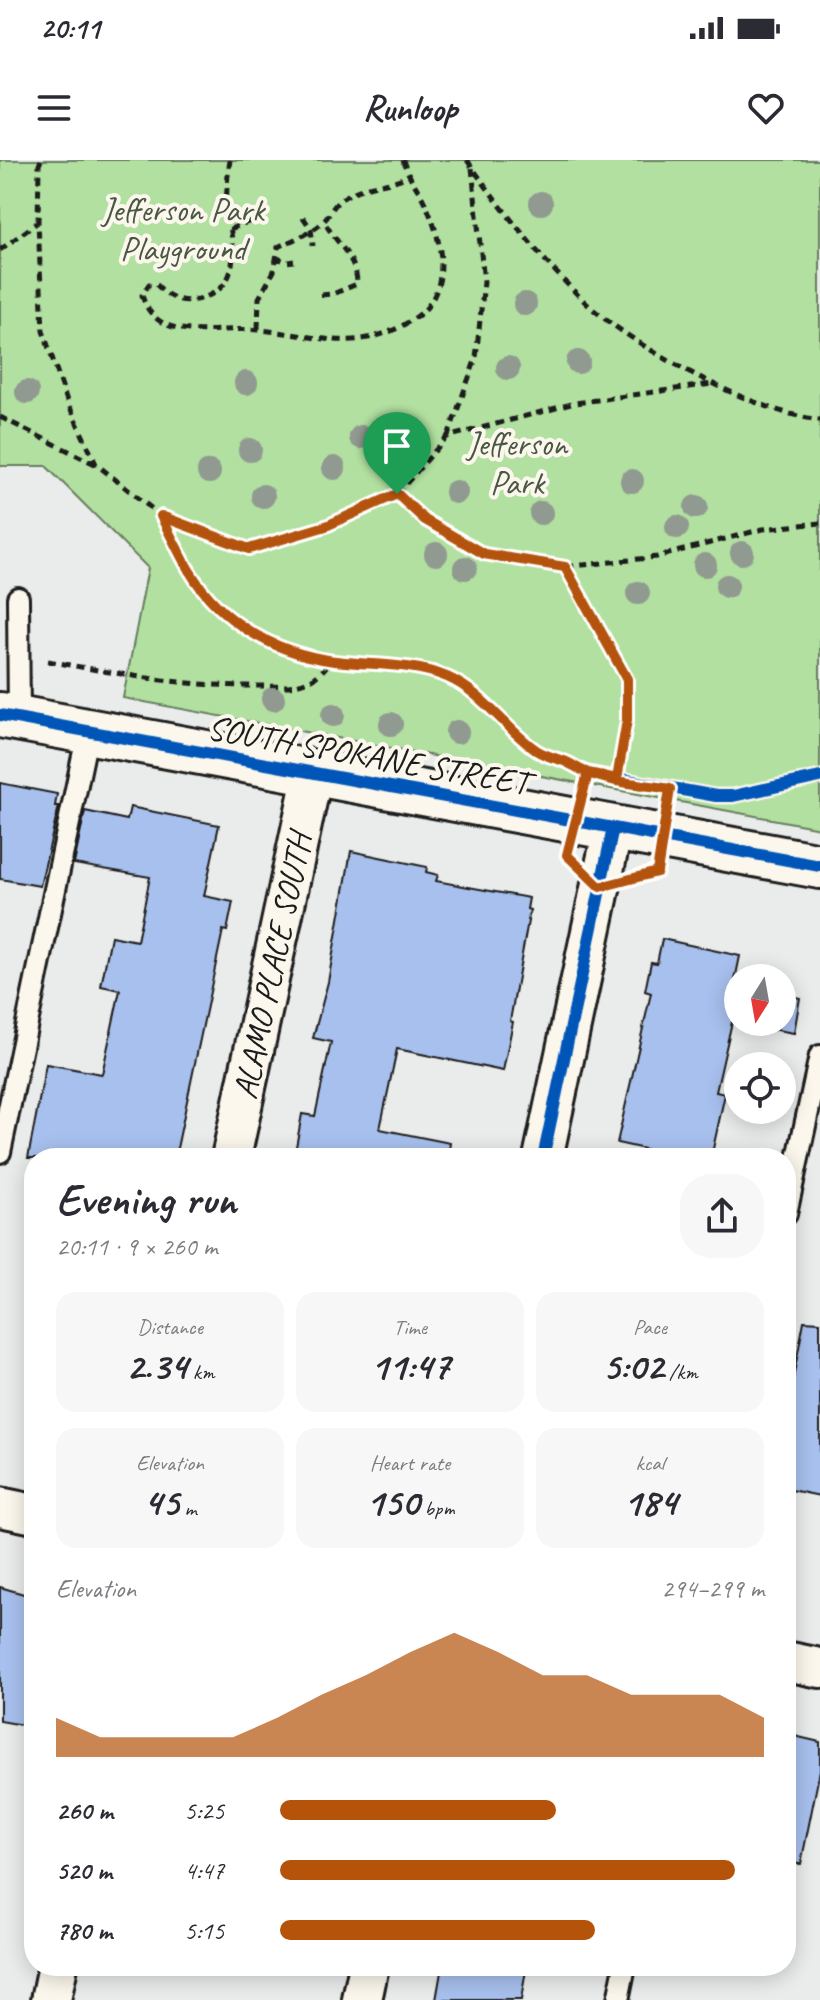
<!DOCTYPE html>
<html lang="en">
<head>
<meta charset="utf-8">
<style>
	body { margin:0; font-family:Caveat,sans-serif; background:#f7f7f7; color:#2b2b33; height:100vh; display:flex; flex-direction:column; font-size:30px; white-space:nowrap }
	* { box-sizing:border-box; margin:0 }
	p { font-size:26px; color:#7c7c81 }
	.icon { flex:none; width:44px; height:44px; fill:none; stroke:currentColor; stroke-width:2; stroke-linecap:round; stroke-linejoin:round }
	.map { position:relative; flex:1; overflow:hidden }
	.drawer { position:absolute; left:24px; top:988px; width:772px; height:828px; display:flex; flex-direction:column; background:#fff; border-radius:32px; box-shadow:0 4px 20px #0003 }
	.drawer>* { flex:none }
	.needle { width:52px; rotate:191deg }
	.fabs { position:absolute; left:724px; top:804px; display:grid; gap:16px }
	.fabs a { display:grid; place-items:center; width:72px; height:72px; border-radius:50%; background:#fff; box-shadow:0 4px 20px #0003; font-size:40px }
	.pin { position:absolute; display:grid; place-items:center; width:68px; height:68px; color:#fff; margin:-82px -34px; border-radius:50% 50% 50% 0; rotate:-45deg; box-shadow:0 0 8px #0007 }
	.pin .icon { rotate:45deg }
	.round { display:grid; place-items:center; flex:none; width:84px; height:84px; border-radius:32px; background:#f7f7f7 }
	.overview { display:flex; align-items:center; justify-content:space-between; height:136px; padding:0 32px }
	h1 { font-size:44px; font-weight:700; line-height:60px }
	.figures { display:grid; grid-template-columns:repeat(3,1fr); gap:12px; height:136px; padding:8px 32px }
	.figures div { display:grid; align-content:center; border-radius:20px; background:#f7f7f7; text-align:center }
	.figures b { font-size:40px; font-weight:700 }
	.figures small { font-size:22px; font-weight:400 }
	.figures p { font-size:22px }
	.chart { height:224px; padding:16px 32px }
	.chart p { display:flex; justify-content:space-between }
	.chart svg { width:100%; height:144px; margin-top:8px; fill:#b45309; opacity:.7 }
	ul { padding:0 32px; list-style:none; font-size:26px }
	li { display:grid; grid-template-columns:128px 96px 1fr; align-items:center; height:60px }
	li i { height:20px; border-radius:10px; background:#b45309 }
	.status { display:flex; justify-content:space-between; align-items:center; height:56px; padding:0 40px; background:#fff; direction:ltr }
	.status svg { height:22px; fill:currentColor }
	header { display:flex; justify-content:space-between; align-items:center; height:104px; padding:0 32px; background:#fff; font-size:36px; font-weight:700 }
	.map>svg:first-child { display:block }
</style>
</head>
<body>
<div class="status"><b>20:11</b><svg viewBox="0 0 49 12"><path d="M0 12V9h3v3zM5 12V6h3v6zM10 12V3h3v9zM15 12V0h3v12zM26 1h20v11H26zM47 4h2v5h-2z"/></svg></div>
<header><svg class="icon" aria-label="menu" viewBox="0 0 24 24"><path d="M4 6h16M4 12h16M4 18h16"/></svg>Runloop<svg class="icon" aria-label="heart" viewBox="0 0 24 24"><path d="M12 20l-8-8c-3-5 5-10 8-4 3-6 11-1 8 4z"/></svg></header>
<div class="map">
<svg width="820" height="1840" viewBox="0 0 820 1840">
	<rect width="100%" height="100%" fill="#eaecec"/>
	<filter id="ink" filterUnits="userSpaceOnUse"><feTurbulence type="fractalNoise" baseFrequency=".0125" numOctaves="2"/><feDisplacementMap in="SourceGraphic" scale="16" xChannelSelector="R" yChannelSelector="G"/><feConvolveMatrix kernelMatrix="1 2 1 2 8 2 1 2 1" color-interpolation-filters="sRGB"/></filter>
	<g filter="url(#ink)">
		<path fill="#b1e0a0" stroke="#667e5e" stroke-width="2" d="M 0,0 L 820,0 L 820,668 L 123,538 L 148,408 L 46,306 L 0,306 Z"/>
		<path fill="#a8c0ee" stroke="#1c1c1c" stroke-width="2" d="M 0,623 L 57,634 L 55,646 L 59,646 L 40,726 L 0,719 Z
			M 130,647 L 219,665 L 204,736 L 233,742 L 227,771 L 223,770 L 175,998 L 28,998 L 46,904 L 102,914 L 120,830 L 101,826 L 111,776 L 137,781 L 150,717 L 74,704 L 85,651 L 127,660 Z
			M 351,691 L 427,707 L 426,712 L 438,715 L 436,721 L 529,738 L 527,749 L 530,750 L 510,861 L 513,862 L 503,911 L 397,889 L 380,969 L 450,983 L 448,998 L 294,998 L 302,954 L 315,956 L 331,882 L 313,878 L 328,822 Z
			M 662,779 L 740,796 L 734,825 L 738,826 L 738,862 L 782,862 L 782,834 L 800,838 L 794,873 L 732,862 L 716,932 L 725,934 L 711,998 L 685,998 L 617,983 L 651,833 L 645,831 L 651,802 L 657,803 Z
			M 804,1161 L 820,1162 L 820,1336 L 786,1329 L 786,1256 Z
			M 0,1427 L 34,1437 L 34,1567 L 0,1561 Z
			M 786,1574 L 820,1582 L 820,1610 L 801,1704 L 786,1703 Z
			M 442,1806 L 506,1806 L 526,1810 L 521,1840 L 436,1840 Z"/>
		<g fill="none" stroke-linecap="round" stroke-linejoin="round">
			<defs>
				<path id="service" d="M 18,438 L 19,559
					M 0,992 L 88,572
					M 786,1054 L 820,896
					M 618,1840 L 625,1806"/>
				<path id="minor" d="M 231,998 L 313,613
					M 543,998 L 613,668
					M 0,1347 L 34,1354
					M 786,1501 L 820,1508
					M 51,1840 L 58,1806
					M 362,1840 L 369,1806"/>
				<path id="secondary" d="M 0,555 L 820,706"/>
			</defs>
			<use href="#service" stroke="#1c1c1c" stroke-width="26"/>
			<use href="#minor" stroke="#1c1c1c" stroke-width="44"/>
			<use href="#secondary" stroke="#1c1c1c" stroke-width="50"/>
			<path stroke="#1c1c1c" stroke-width="5" stroke-dasharray="8 6" stroke-linecap="butt" d="M 41,0 L 39,5 L 38,62 L 43,171 L 67,241 L 96,304 L 161,356 L 249,389 L 326,366 L 397,334 L 425,360 L 484,394 L 565,407 L 657,397 L 763,369 L 820,363
				M 230,0 C 228,14 226,29 227,43 C 230,78 248,125 200,139 C 181,144 169,138 156,124 L 149,124 L 142,135 C 156,186 219,166 259,170 C 313,174 349,193 402,166 C 412,160 424,153 430,143 C 450,113 439,73 425,43 C 418,28 408,17 403,0
				M 467,0 C 502,50 540,98 583,140 C 630,186 755,253 820,260
				M 303,57 L 311,69 L 313,86
				M 230,69 L 251,61 L 255,55 L 262,53
				M 0,90 L 38,62
				M 275,97 L 287,102 L 294,101
				M 321,135 L 333,134 L 357,124 C 357,97 336,84 324,61
				M 258,169 L 259,138 L 274,111 L 278,87 C 292,80 312,73 323,62 C 333,52 331,44 348,35 C 367,24 388,25 408,16
				M 0,257 L 95,304
				M 448,276 L 476,198 L 484,122 L 472,8
				M 397,334 L 447,277 L 575,243 L 712,224
				M 161,357 C 171,375 179,394 189,411 C 223,467 284,497 347,502 C 380,505 418,503 449,518 C 485,535 505,570 538,591 C 553,601 572,605 588,613
				M 565,407 L 627,519 L 627,560 L 617,619
				M 48,501 C 118,514 187,527 259,526 C 275,526 293,528 308,521 C 318,517 324,509 331,501"/>
			<use href="#service" stroke="#fbf7ec" stroke-width="20"/>
			<use href="#minor" stroke="#fbf7ec" stroke-width="38"/>
			<use href="#secondary" stroke="#fbf7ec" stroke-width="44"/>
			<defs>
				<path id="cycleway" d="M 0,555 L 820,706
					M 600,727 L 567,695 L 588,613 L 716,636 L 733,636 L 820,617
					M 600,727 L 657,712 L 670,629
					M 543,998 L 613,668"/>
			</defs>
			<use href="#cycleway" stroke="#fbf7ec" stroke-width="17"/>
			<use href="#cycleway" stroke="#0057b8" stroke-width="12"/>
		</g>
		<g fill="#919a90">
			<circle cx="541" cy="43" r="12"/>
			<circle cx="525" cy="144" r="12"/>
			<circle cx="578" cy="202" r="12"/>
			<circle cx="508" cy="208" r="12"/>
			<circle cx="246" cy="223" r="12"/>
			<circle cx="27" cy="232" r="12"/>
			<circle cx="361" cy="277" r="12"/>
			<circle cx="250" cy="290" r="12"/>
			<circle cx="385" cy="297" r="12"/>
			<circle cx="334" cy="308" r="12"/>
			<circle cx="209" cy="312" r="12"/>
			<circle cx="632" cy="321" r="12"/>
			<circle cx="456" cy="332" r="12"/>
			<circle cx="263" cy="336" r="12"/>
			<circle cx="696" cy="347" r="12"/>
			<circle cx="541" cy="353" r="12"/>
			<circle cx="677" cy="367" r="12"/>
			<circle cx="742" cy="393" r="12"/>
			<circle cx="436" cy="394" r="12"/>
			<circle cx="705" cy="405" r="12"/>
			<circle cx="465" cy="408" r="12"/>
			<circle cx="727" cy="426" r="12"/>
			<circle cx="638" cy="433" r="12"/>
			<circle cx="273" cy="539" r="12"/>
			<circle cx="333" cy="555" r="12"/>
			<circle cx="391" cy="564" r="12"/>
			<circle cx="457" cy="572" r="12"/>
		</g>
	</g>
	<g fill="none" stroke-linecap="round" stroke-linejoin="round" filter="url(#ink)">
		<defs>
			<path id="route" d="M 397,334 L 425,360 L 484,394 L 565,407 L 627,519 L 627,560 L 617,619 L 588,613 L 567,695 L 600,727 L 657,712 L 670,629 C 643,624 611,623 586,612 C 578,609 572,604 564,601 C 555,598 545,596 536,590 C 504,568 484,533 447,517 C 416,504 379,505 345,502 C 283,497 222,466 189,410 C 179,393 170,374 161,356 L 249,389 L 326,366 L 397,334"/>
		</defs>
		<use href="#route" stroke="#fff" stroke-width="16"/>
		<use href="#route" stroke="#b45309" stroke-width="10"/>
	</g>
	<g text-anchor="middle" dominant-baseline="central" stroke-width="8" stroke-linejoin="round" paint-order="stroke">
		<g font-size="34" fill="#495744" stroke="#fbf7ec">
			<text x="183" y="49">Jefferson Park<tspan x="183" dy="39">Playground</tspan></text>
			<text x="517" y="283">Jefferson<tspan x="517" dy="39">Park</tspan></text>
		</g>
		<g font-size="34" fill="#1c1c1c" stroke="#fbf7ec">
			<text transform="translate(368 595) rotate(10)">SOUTH SPOKANE STREET</text>
			<text transform="translate(272 806) rotate(-78)">ALAMO PLACE SOUTH</text>
		</g>
	</g>
</svg>
<div class="fabs">
<a><svg class="needle" viewBox="-14 -14 28 28"><path d="M0-13l5 13h-10z" fill="#e53935"/><path d="M0 13l5-13h-10z" fill="#7c7c81"/></svg></a>
<a><svg class="icon" aria-label="locate" viewBox="0 0 24 24"><circle cx="12" cy="12" r="6"/><path d="M12 2v4M12 18v4M2 12h4M18 12h4"/></svg></a>
</div>
<div class="pin" style="left:397px;top:334px;background:#1e9e55"><svg class="icon" aria-label="arrive" viewBox="0 0 24 24"><path d="M6 21V4h12l-3 4 3 4H6"/></svg></div>
<section class="drawer">
<div class="overview"><div><h1>Evening run</h1><p>20:11 · 9 × 260 m</p></div><a class="round"><svg class="icon" aria-label="share" viewBox="0 0 24 24"><path d="M12 15V3M7 8l5-5 5 5M5 13v7h14v-7"/></svg></a></div>
<div class="figures">
<div><p>Distance</p><b>2.34<small> km</small></b></div>
<div><p>Time</p><b>11:47</b></div>
<div><p>Pace</p><b>5:02<small> /km</small></b></div>
</div>
<div class="figures">
<div><p>Elevation</p><b>45<small> m</small></b></div>
<div><p>Heart rate</p><b>150<small> bpm</small></b></div>
<div><p>kcal</p><b>184</b></div>
</div>
<div class="chart"><p><span>Elevation</span>294–299 m</p>
<svg viewBox="0 0 160 44" preserveAspectRatio="none"><path d="M0 44V32L10 38L20 38L30 38L40 38L50 32L60 25L70 19L80 12L90 6L100 12L110 19L120 19L130 25L140 25L150 25L160 32V44z"/></svg>
</div>
<ul>
<li><b>260 m</b>5:25<i style="width:57%"></i></li>
<li><b>520 m</b>4:47<i style="width:94%"></i></li>
<li><b>780 m</b>5:15<i style="width:65%"></i></li>
</ul>
</section>
</div>
</body>
</html>
